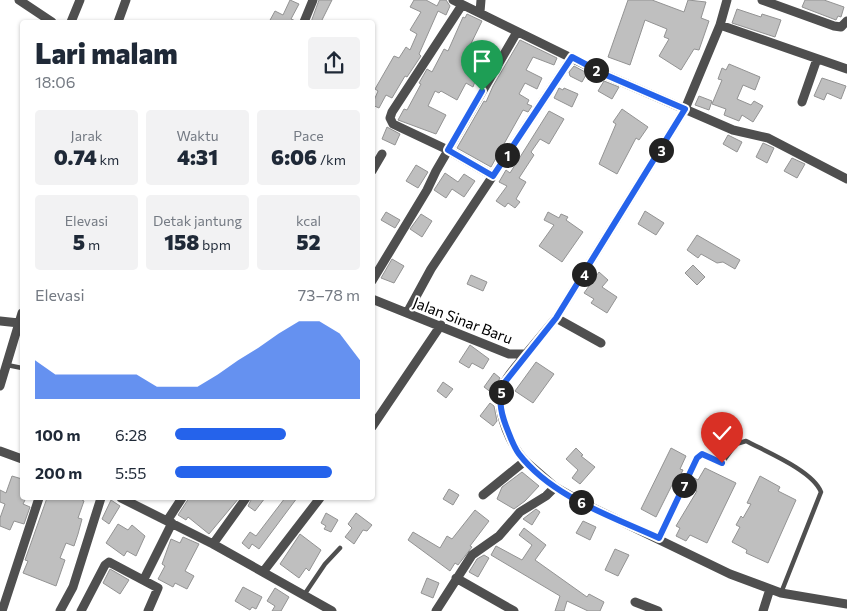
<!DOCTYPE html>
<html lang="id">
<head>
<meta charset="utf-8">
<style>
	body { margin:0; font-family:Commissioner,sans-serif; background:#f2f2f3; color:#1f2937; height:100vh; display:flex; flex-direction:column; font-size:19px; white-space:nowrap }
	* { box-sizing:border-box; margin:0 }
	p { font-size:16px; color:#747a83 }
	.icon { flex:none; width:28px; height:28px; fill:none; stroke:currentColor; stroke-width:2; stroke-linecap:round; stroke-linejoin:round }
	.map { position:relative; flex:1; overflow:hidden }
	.side { position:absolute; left:20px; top:20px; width:355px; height:480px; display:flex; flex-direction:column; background:#fff; border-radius:5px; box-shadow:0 1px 4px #0004 }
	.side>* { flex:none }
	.pin { position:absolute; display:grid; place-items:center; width:42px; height:42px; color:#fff; margin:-51px -21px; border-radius:50% 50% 50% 0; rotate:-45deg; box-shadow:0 0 5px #0007 }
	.pin .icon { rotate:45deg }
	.km { position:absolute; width:25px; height:25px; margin:-12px; border-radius:50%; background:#222; color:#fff; font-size:14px; line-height:25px; text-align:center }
	.round { display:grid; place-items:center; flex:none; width:52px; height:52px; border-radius:5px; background:#f2f2f3 }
	.headline { display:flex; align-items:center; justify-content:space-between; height:85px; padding:0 15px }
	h1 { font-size:28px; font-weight:800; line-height:38px }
	.metrics { display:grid; grid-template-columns:repeat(3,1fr); gap:8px; height:85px; padding:5px 15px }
	.metrics div { display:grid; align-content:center; border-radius:5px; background:#f2f2f3; text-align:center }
	.metrics b { font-size:21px; font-weight:800 }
	.metrics small { font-size:14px; font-weight:400 }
	.metrics p { font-size:14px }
	.chart { height:140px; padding:10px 15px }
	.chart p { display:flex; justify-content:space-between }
	.chart svg { width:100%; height:90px; margin-top:5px; fill:#2563eb; opacity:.7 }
	ul { padding:0 15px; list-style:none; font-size:16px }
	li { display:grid; grid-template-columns:80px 60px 1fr; align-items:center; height:38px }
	li i { height:12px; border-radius:6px; background:#2563eb }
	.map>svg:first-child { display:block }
</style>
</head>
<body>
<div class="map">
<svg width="847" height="611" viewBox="0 0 847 611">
	<rect width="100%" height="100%" fill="#fff"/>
	<path fill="#bfbfbf" stroke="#939393" d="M 290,0 L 299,4 L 291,19 L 298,22 L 269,22 L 275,11 L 283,15 Z
		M 319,0 L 332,0 L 321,22 L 311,22 Z
		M 414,0 L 426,0 L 437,6 L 440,0 L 446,0 L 450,6 L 446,15 L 438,11 L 419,54 L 421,56 L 407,77 L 405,76 L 392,98 L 386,95 L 379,108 L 372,105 L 378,91 L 375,89 L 394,56 L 399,58 L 406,47 L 410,50 L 417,34 L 410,30 L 421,12 L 410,7 Z
		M 628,0 L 652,0 L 684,12 L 688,0 L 706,2 L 701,18 L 709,21 L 699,50 L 694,49 L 681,70 L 659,56 L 669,39 L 664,37 L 667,29 L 645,20 L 630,65 L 608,57 Z
		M 805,0 L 824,0 L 844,7 L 841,17 L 838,16 L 836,20 L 802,7 Z
		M 737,9 L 761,17 L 762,14 L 781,20 L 775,37 L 732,23 Z
		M 467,14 L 482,21 L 465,56 L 481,65 L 473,87 L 466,83 L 457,100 L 441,91 L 439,93 L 435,91 L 428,106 L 446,115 L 436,134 L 398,120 L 404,109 L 407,110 L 421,84 L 419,83 L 427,69 L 432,72 L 444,49 L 448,51 L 463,17 L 465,18 Z
		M 520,40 L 557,58 L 554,65 L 533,57 L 526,70 L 542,78 L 537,89 L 525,83 L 519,94 L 529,100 L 527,104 L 532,106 L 528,112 L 523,110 L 491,167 L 457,148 L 484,101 L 486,102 L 493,86 Z
		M 729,64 L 760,77 L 755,90 L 743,85 L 737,99 L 751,105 L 754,101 L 763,106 L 753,122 L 742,115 L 739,121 L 724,115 L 726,109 L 712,104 L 722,80 L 718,79 L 722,68 L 726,70 Z
		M 574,66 L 587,73 L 582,82 L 570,76 L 569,72 Z
		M 822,78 L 846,86 L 841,99 L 827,93 L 824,100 L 814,96 Z
		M 604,81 L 619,87 L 612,99 L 598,91 Z
		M 559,88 L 563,90 L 564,88 L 578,94 L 572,107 L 554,98 Z
		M 699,96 L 712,101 L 709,110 L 695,105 Z
		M 622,109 L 648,127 L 639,140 L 636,138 L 617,174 L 599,164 L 616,124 L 613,122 Z
		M 549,111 L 564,119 L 549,144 L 540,139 L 531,152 L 534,155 L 519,178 L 526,182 L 516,199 L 520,202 L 515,208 L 508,203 L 505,207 L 496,201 L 507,186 L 499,182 L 506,170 L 510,173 Z
		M 387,127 L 400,134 L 395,145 L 382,139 Z
		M 728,135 L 742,142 L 737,152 L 723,144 Z
		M 763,143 L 774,148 L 767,163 L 756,157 Z
		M 792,158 L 805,164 L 797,178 L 784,171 Z
		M 416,165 L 428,172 L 418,188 L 406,181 Z
		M 445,173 L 458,182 L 464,174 L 475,181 L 464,197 L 452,189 L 446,198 L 434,190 Z
		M 645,211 L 664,223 L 656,235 L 638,224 Z
		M 386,212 L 400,220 L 395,228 L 381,220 Z
		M 548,212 L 559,218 L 561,214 L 568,217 L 566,220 L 583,232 L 562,262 L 539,246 L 554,225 L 544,220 Z
		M 421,214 L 432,221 L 422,237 L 410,229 Z
		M 697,235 L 740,260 L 735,269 L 723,262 L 717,263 L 701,254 L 698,258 L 687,250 Z
		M 392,259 L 404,266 L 394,283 L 381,278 Z
		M 693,265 L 705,277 L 697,285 L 685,273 Z
		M 599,272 L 608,280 L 602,287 L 617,297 L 607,313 L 591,303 L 594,299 L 584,293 Z
		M 471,275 L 487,282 L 483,291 L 467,284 Z
		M 470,345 L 489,359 L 483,369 L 472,363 L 469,368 L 459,362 Z
		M 536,362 L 554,374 L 533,403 L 515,391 Z
		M 494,373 L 500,378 L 492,393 L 484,387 Z
		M 443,382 L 453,389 L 446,398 L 437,391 Z
		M 490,403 L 494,406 L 497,421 L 493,426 L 480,416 Z
		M 576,448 L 583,455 L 581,456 L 595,467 L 580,484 L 572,478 L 578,470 L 566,459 Z
		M 671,448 L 686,456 L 680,469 L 683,470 L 679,478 L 676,477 L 656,517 L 641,509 Z
		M 705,468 L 736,483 L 707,543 L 690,535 L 686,541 L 676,536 L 680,528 L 676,526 L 697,491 L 689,487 L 694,478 L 698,480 Z
		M 522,472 L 539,486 L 525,501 L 514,509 L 497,499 L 502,487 Z
		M 12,476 L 22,479 L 22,498 L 26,498 L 23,504 L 30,507 L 24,524 L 14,521 L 10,530 L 0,526 L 0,518 L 5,504 L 0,502 L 0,490 L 6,493 Z
		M 760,476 L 780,487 L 778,491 L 796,500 L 768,563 L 746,553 L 747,550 L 732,542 L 740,527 L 736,525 L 741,516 L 743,518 L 751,504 L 747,503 Z
		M 449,489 L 459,495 L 453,505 L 443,499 Z
		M 47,498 L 83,498 L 82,500 L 84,501 L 78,518 L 82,519 L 78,534 L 74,546 L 66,543 L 60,558 L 65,560 L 56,586 L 23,573 L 28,561 L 25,560 Z
		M 189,498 L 239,498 L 209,534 L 188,517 L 186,520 L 178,515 Z
		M 252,498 L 265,498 L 255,511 L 248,506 Z
		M 285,498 L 297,498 L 259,549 L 252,544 L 249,549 L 242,543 L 250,532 L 256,536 Z
		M 111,500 L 120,506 L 109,524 L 102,519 Z
		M 536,509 L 540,512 L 532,525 L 523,519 Z
		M 475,510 L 489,521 L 470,546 L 472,547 L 458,565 L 455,563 L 450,571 L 408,540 L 413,532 L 440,548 L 447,536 L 452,539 Z
		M 326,513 L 338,520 L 331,532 L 324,529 L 326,526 L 321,523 Z
		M 356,513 L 372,525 L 367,531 L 363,530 L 354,544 L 345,537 L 352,528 L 348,524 Z
		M 583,521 L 596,527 L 590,540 L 576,533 Z
		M 118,524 L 128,530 L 132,525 L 145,536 L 136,556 L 127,551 L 124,556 L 106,543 Z
		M 524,528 L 546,545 L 535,560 L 587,597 L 589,594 L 604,602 L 600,611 L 588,611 L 567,601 L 564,611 L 555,611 L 560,596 L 491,555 L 496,546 L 522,560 L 532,545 L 519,535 Z
		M 300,534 L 321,550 L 309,571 L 306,568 L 299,578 L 280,564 Z
		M 183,537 L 199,544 L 185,571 L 194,576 L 187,589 L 175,583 L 173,587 L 158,579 L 165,566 L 162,564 L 171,539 L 180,543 Z
		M 615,549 L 629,555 L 618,576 L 605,570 Z
		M 484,555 L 489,558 L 478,577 L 469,572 L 477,559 Z
		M 110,569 L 129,580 L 120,594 L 103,583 Z
		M 427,578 L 439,583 L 433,598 L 421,593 Z
		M 243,587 L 262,597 L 256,609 L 252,607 L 250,610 L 235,601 Z
		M 275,588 L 289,597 L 281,611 L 272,611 L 275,606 L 267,601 Z"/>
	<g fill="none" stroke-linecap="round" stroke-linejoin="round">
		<path stroke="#4f4f4f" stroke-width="4.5" d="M 7,365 L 22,368
			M 659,538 L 697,458 L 702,454 L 722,463 L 736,444 L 746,441 C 767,452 813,471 821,492 L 781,593
			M 304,595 L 325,564 L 340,548"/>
		<path stroke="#4f4f4f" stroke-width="9" d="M 19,0 L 52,22
			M 453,0 L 606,75 L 733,130 L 768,138 L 847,179
			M 762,0 L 834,26 L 841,27 L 847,21
			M 462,5 L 392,112 L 390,118 L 393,124 L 448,150 L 493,176
			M 480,12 L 481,0
			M 71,22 L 80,0
			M 118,22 L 126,0
			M 304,22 L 313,0
			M 720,25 L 847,69
			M 802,102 L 817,59
			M 372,171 L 382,154
			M 372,281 L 427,190 L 436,171 L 517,32
			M 372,299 L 509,354 L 526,354 L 556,318 L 685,109 L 720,25 L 727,0
			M 407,313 L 431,269 L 572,57
			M 556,318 L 601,343
			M 0,321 L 19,323
			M 0,386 L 22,313
			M 372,427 L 441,325
			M 0,451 L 22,459
			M 525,461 L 555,487 L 585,504 L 730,574 L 781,593 L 847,604
			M 483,495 L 525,461 C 511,445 497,416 501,393 C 503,379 517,366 526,354
			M 121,498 L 213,544 L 332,611
			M 167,521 L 182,498
			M 213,544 L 246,498
			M 263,572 L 320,498
			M 456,578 L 514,611
			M 144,579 L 172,523
			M 635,602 L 658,611
			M 2,611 L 39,498
			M 60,611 L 73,587 L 101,498
			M 81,611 L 105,565 L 109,562 L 158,588 L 148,611
			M 436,611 L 472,555 L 499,536 L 520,512 L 546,496 L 555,487
			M 763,611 L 770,589"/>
	</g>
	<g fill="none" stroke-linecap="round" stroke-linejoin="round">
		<defs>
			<path id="route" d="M 482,91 L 448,150 L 493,176 L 572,57 L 606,75 L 685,109 L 556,318 L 505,382 C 498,398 500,410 506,426 C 510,436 513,446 519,454 C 552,497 611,516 659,538 L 697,458 L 702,454 L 722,463"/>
		</defs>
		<use href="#route" stroke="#fff" stroke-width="10"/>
		<use href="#route" stroke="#2563eb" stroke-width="6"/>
	</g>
	<g text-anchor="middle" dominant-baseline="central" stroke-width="4" stroke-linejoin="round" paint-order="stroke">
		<g font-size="15" fill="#000" stroke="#fff">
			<text transform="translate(463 320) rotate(21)">Jalan Sinar Baru</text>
		</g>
	</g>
</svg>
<div class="pin" style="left:482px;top:91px;background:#1e9e55"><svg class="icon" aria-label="arrive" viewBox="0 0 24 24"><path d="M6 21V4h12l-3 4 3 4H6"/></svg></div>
<div class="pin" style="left:722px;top:463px;background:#d93025"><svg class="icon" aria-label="check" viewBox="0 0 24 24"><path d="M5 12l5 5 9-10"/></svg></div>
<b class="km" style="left:507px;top:155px">1</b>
<b class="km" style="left:596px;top:70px">2</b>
<b class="km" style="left:661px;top:150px">3</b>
<b class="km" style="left:584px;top:274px">4</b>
<b class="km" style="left:501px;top:392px">5</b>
<b class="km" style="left:581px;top:502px">6</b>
<b class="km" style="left:684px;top:485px">7</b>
<section class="side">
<div class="headline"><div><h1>Lari malam</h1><p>18:06</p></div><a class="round"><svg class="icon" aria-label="share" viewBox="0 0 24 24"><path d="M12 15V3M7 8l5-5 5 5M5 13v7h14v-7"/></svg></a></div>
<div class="metrics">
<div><p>Jarak</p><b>0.74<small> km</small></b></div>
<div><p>Waktu</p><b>4:31</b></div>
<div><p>Pace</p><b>6:06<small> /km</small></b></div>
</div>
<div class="metrics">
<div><p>Elevasi</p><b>5<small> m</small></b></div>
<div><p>Detak jantung</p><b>158<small> bpm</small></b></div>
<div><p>kcal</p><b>52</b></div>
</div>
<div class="chart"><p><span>Elevasi</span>73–78 m</p>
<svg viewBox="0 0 160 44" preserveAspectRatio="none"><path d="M0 44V25L10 32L20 32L30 32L40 32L50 32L60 38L70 38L80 38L90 32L100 25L110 19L120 12L130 6L140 6L150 12L160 25V44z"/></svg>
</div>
<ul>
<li><b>100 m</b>6:28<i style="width:60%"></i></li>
<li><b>200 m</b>5:55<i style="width:85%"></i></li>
</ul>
</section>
</div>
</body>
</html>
